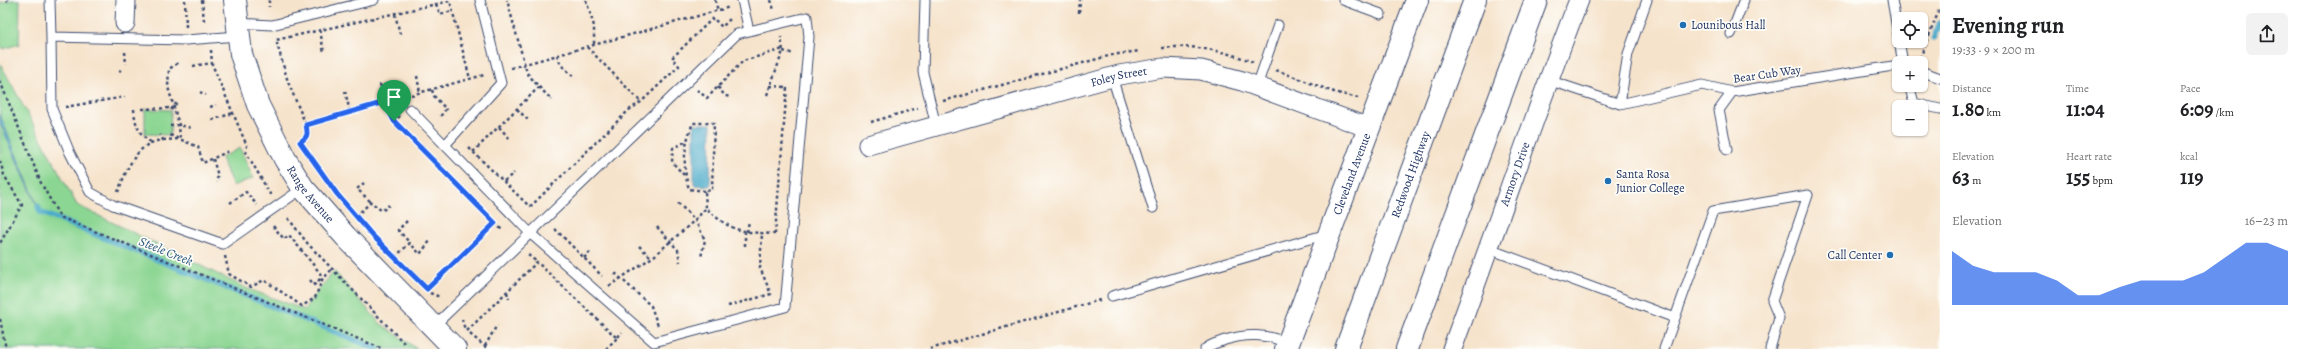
<!DOCTYPE html>
<html lang="en">
<head>
<meta charset="utf-8">
<style>
	body { margin:0; font-family:Alegreya,serif; background:#f2f2f2; color:#202124; height:100vh; display:flex; flex-direction:column; font-size:15px; white-space:nowrap }
	* { box-sizing:border-box; margin:0 }
	p { font-size:13px; color:#757577 }
	.icon { flex:none; width:22px; height:22px; fill:none; stroke:currentColor; stroke-width:2; stroke-linecap:round; stroke-linejoin:round }
	.map { position:relative; flex:1; overflow:hidden }
	.side { display:flex; flex-direction:column; background:#fff; width:360px }
	.side>* { flex:none }
	.tools { position:absolute; left:1892px; top:12px; display:grid; gap:8px }
	.tools a { display:grid; place-items:center; width:36px; height:36px; border-radius:6px; background:#fff; box-shadow:0 1px 3px #0004; font-size:20px }
	.pin { position:absolute; display:grid; place-items:center; width:34px; height:34px; color:#fff; margin:-41px -17px; border-radius:50% 50% 50% 0; rotate:-45deg; box-shadow:0 0 4px #0007 }
	.pin .icon { rotate:45deg }
	.round { display:grid; place-items:center; flex:none; width:42px; height:42px; border-radius:6px; background:#f2f2f2 }
	.headline { display:flex; align-items:center; justify-content:space-between; height:68px; padding:0 12px }
	h1 { font-size:22px; font-weight:600; line-height:30px }
	.metrics { display:grid; grid-template-columns:repeat(3,1fr); gap:6px; height:68px; padding:4px 12px }
	.metrics div { display:grid; align-content:center }
	.metrics b { font-size:20px; font-weight:600 }
	.metrics small { font-size:11px; font-weight:400 }
	.metrics p { font-size:11px }
	.chart { height:112px; padding:8px 12px }
	.chart p { display:flex; justify-content:space-between }
	.chart svg { width:100%; height:72px; margin-top:4px; fill:#2563eb; opacity:.7 }
	main { display:flex; flex:1; min-height:0 }
	.map>svg:first-child { display:block }
</style>
</head>
<body>
<main>
<div class="map">
<svg width="1940" height="349" viewBox="0 0 1940 349">
	<rect width="100%" height="100%" fill="#fdfcf7"/>
	<filter id="ink" filterUnits="userSpaceOnUse"><feTurbulence type="fractalNoise" baseFrequency=".025" numOctaves="2"/><feDisplacementMap in="SourceGraphic" scale="8" xChannelSelector="R" yChannelSelector="G"/><feConvolveMatrix kernelMatrix="1 2 1 2 8 2 1 2 1" color-interpolation-filters="sRGB"/></filter>
	<filter id="wash" filterUnits="userSpaceOnUse"><feTurbulence type="fractalNoise" baseFrequency=".012" numOctaves="4" result="noise"/><feDisplacementMap in="SourceGraphic" scale="16" xChannelSelector="R" yChannelSelector="G"/><feGaussianBlur stdDeviation="0.9" result="paint"/><feColorMatrix in="noise" values="0 0 0 0 0 0 0 0 0 0 0 0 0 0 0 0 0 1.4 0 .05"/><feComposite in="paint" operator="in"/></filter>
	<g filter="url(#wash)">
		<rect width="100%" height="100%" fill="#f6e3cb"/>
		<path fill="#8bd692" stroke="#538278" d="M 11,0 L 20,0 L 19,44 L 3,49 L 0,42 L 0,3 Z
			M 0,63 L 77,205 L 246,288 L 305,310 L 309,302 L 334,271 L 380,323 L 417,349 L 0,349 Z
			M 145,109 L 171,110 L 170,135 L 145,134 Z
			M 240,148 L 253,178 L 233,186 L 221,158 Z"/>
		<path fill="#4baac9" stroke="#336c94" d="M 0,115 L 40,212 L 0,123 Z
			M 694,124 L 711,124 L 710,186 L 694,185 Z"/>
		<g fill="none" stroke-linecap="round" stroke-linejoin="round">
			<path stroke="#4baac9" stroke-width="5.5" d="M 1933,39 L 1940,22
				M 38,206 L 40,212 L 377,349"/>
		</g>
	</g>
	<g filter="url(#ink)">
		<g fill="none" stroke-linecap="round" stroke-linejoin="round">
			<defs>
				<path id="lane" d="M 50,0 L 51,37
					M 742,0 L 749,31
					M 925,0 L 923,72 L 936,126
					M 1343,0 L 1381,14
					M 1892,0 L 1899,40
					M 237,23 L 272,25 L 374,0
					M 1731,34 L 1744,0
					M 238,36 L 186,40 L 51,37 L 52,109 L 70,153 L 90,192 L 113,205 L 223,244 L 303,188
					M 1899,41 L 1903,63
					M 1921,71 L 1940,78
					M 1112,77 L 1153,208
					M 1548,80 L 1620,104 L 1702,85 L 1732,92 L 1899,65
					M 1909,85 L 1914,103 L 1940,109
					M 1257,86 L 1278,25
					M 1620,104 L 1628,54 L 1647,0
					M 410,109 L 531,234 L 654,342 L 785,307 L 809,37 L 807,17 L 737,34 L 433,327
					M 445,145 L 501,83 L 480,0
					M 1727,150 L 1719,110 L 1732,92
					M 1489,249 L 1675,318
					M 1112,296 L 1327,234
					M 1205,349 C 1211,344 1217,343 1225,340 C 1248,333 1265,334 1288,343
					M 1664,349 L 1713,211 L 1808,195 L 1772,301 L 1779,318 L 1770,349"/>
				<g id="street">
					<path d="M 125,23 L 126,0"/>
					<path id="s1" d="M 868,145 L 1119,75 L 1163,68 L 1201,70 L 1242,81 L 1369,128"/>
					<path id="s2" d="M 1452,349 C 1495,233 1534,115 1579,0"/>
				</g>
				<g id="secondary">
					<path id="s3" d="M 235,0 L 241,54 L 258,105 L 285,159 L 303,188 L 346,237 L 455,349"/>
					<path id="s4" d="M 1286,349 L 1417,0"/>
				</g>
				<g id="highway">
					<path id="s5" d="M 1346,349 L 1475,0"/>
					<path d="M 1407,349 L 1536,0"/>
				</g>
			</defs>
			<use href="#lane" stroke="#3c4a6e" stroke-width="11"/>
			<use href="#street" stroke="#3c4a6e" stroke-width="21"/>
			<use href="#secondary" stroke="#3c4a6e" stroke-width="24"/>
			<use href="#highway" stroke="#3c4a6e" stroke-width="24"/>
			<path stroke="#3c4a6e" stroke-width="2.5" stroke-dasharray="3 3" stroke-linecap="butt" d="M 7,0 L 8,1
				M 185,0 L 186,27
				M 202,0 L 204,21
				M 269,0 L 269,7
				M 586,0 L 594,26 L 594,44
				M 715,0 L 718,11
				M 771,0 L 774,10
				M 436,4 L 440,14 L 453,11
				M 1079,13 L 1080,0
				M 395,14 L 400,34
				M 320,30 L 324,53
				M 587,47 L 641,102
				M 1162,48 C 1192,44 1225,51 1253,62
				M 211,50 L 212,64 L 247,146 L 246,152 L 270,194 L 268,195
				M 783,51 L 794,54
				M 125,52 L 126,64
				M 557,55 L 561,65 L 574,77
				M 1920,58 L 1940,8
				M 193,66 L 212,63
				M 511,68 L 730,7
				M 119,70 L 121,71
				M 1276,70 L 1334,92 L 1358,98
				M 417,76 L 420,93
				M 0,81 L 41,183 L 60,217 L 383,349
				M 380,84 L 385,102 L 306,125 L 288,82 L 276,40 L 450,1 L 470,79
				M 770,86 L 787,87 L 775,234
				M 539,87 L 552,100
				M 718,87 L 725,96 L 731,97
				M 432,90 L 434,96 L 446,109 L 439,118
				M 697,90 L 707,98 L 743,61 L 783,49
				M 345,91 L 350,112
				M 200,92 L 206,95
				M 411,95 L 484,75
				M 767,95 L 783,51 L 781,37
				M 943,101 L 1112,55 L 1139,51
				M 65,107 L 125,97
				M 210,107 L 216,105
				M 134,109 C 135,125 139,135 152,143
				M 142,109 L 172,108
				M 517,109 L 529,121
				M 171,110 L 178,101
				M 400,116 L 394,121 L 385,102 L 401,98
				M 212,120 L 233,113
				M 394,121 L 495,223 L 427,289
				M 871,122 L 918,108
				M 306,125 C 308,133 308,137 300,142 L 336,193
				M 170,126 L 179,125 L 192,128
				M 499,127 L 510,139
				M 170,135 L 198,147 L 203,163 L 229,151
				M 163,140 L 180,139 L 179,125 L 168,87 L 169,69 L 178,63
				M 469,148 L 529,206 L 532,205 L 629,110 L 641,102 L 679,66 L 672,58 L 713,18 L 722,27 L 732,17
				M 473,152 L 539,87 L 527,73 L 507,0
				M 213,159 L 218,176 L 216,182
				M 0,161 L 4,175 L 22,205 L 0,243
				M 684,175 L 672,162 L 673,148 L 685,142
				M 504,181 L 514,173
				M 364,183 L 357,189 L 371,202
				M 705,191 L 689,189 C 682,166 684,144 693,123 L 714,123 L 712,190 L 705,191 L 706,208
				M 118,192 C 126,171 136,142 163,140 L 160,135
				M 230,203 L 246,192 L 257,205
				M 678,203 L 695,220 L 706,208 C 731,232 741,232 775,234
				M 356,216 L 371,202 L 382,211 L 389,205
				M 288,218 L 308,244 L 404,343
				M 407,221 L 398,230 L 410,243
				M 495,223 L 503,231
				M 273,226 L 284,239 L 289,235 L 320,273 L 322,280
				M 657,227 L 678,250 L 680,262
				M 555,229 L 602,276
				M 747,232 L 749,221
				M 639,246 L 652,258
				M 745,246 L 745,232
				M 528,255 L 537,262
				M 225,256 L 229,274 L 251,287 L 264,280 L 302,306 L 315,298 L 322,280 L 332,269
				M 395,257 L 410,243 L 420,254 L 430,241
				M 584,258 L 590,252
				M 615,273 L 651,306 L 658,326
				M 310,280 L 314,285 L 321,278
				M 609,286 L 654,256 L 695,220 L 705,240 L 701,257
				M 507,292 L 509,299
				M 430,293 L 440,297
				M 728,306 L 771,294 L 760,268 L 762,233
				M 0,319 L 6,349
				M 462,319 L 465,330
				M 467,331 L 537,262 L 617,338 L 622,332
				M 470,334 L 488,349
				M 485,346 L 497,325
				M 606,349 L 617,338
				M 930,349 L 1100,300"/>
			<use href="#lane" stroke="#fff" stroke-width="9"/>
			<use href="#street" stroke="#fff" stroke-width="19"/>
			<use href="#secondary" stroke="#fff" stroke-width="22"/>
			<use href="#highway" stroke="#fff" stroke-width="22"/>
		</g>
	</g>
	<g fill="none" stroke-linecap="round" stroke-linejoin="round" filter="url(#ink)">
		<defs>
			<path id="route" d="M 385,102 L 394,121 L 495,223 L 427,289 L 372,235 L 337,194 L 300,142 C 308,137 308,134 306,125 Z"/>
		</defs>
		<use href="#route" stroke="#fff" stroke-width="8"/>
		<use href="#route" stroke="#2563eb" stroke-width="5"/>
	</g>
	<g fill="#1f6fb2" stroke="#fdfcf7" stroke-width="1.5">
		<circle cx="1683" cy="25" r="4"/>
		<circle cx="1608" cy="181" r="4"/>
		<circle cx="1890" cy="255" r="4"/>
	</g>
	<g text-anchor="middle" dominant-baseline="central" stroke-width="3.5" stroke-linejoin="round" paint-order="stroke">
		<g font-size="12" fill="#1b2f5e" stroke="#fdfcf7" text-anchor="start">
			<text x="1691" y="25">Lounibous Hall</text>
			<text x="1616" y="174">Santa Rosa<tspan x="1616" dy="14">Junior College</tspan></text>
			<text x="1882" y="255" text-anchor="end">Call Center</text>
		</g>
		<g font-size="12" fill="#1b2f5e" stroke="#fdfcf7">
			<text transform="translate(1767 74) rotate(-8)">Bear Cub Way</text>
			<text stroke="none"><textPath href="#s1" startOffset="260">Foley Street</textPath></text>
			<text stroke="none"><textPath href="#s4" startOffset="187">Cleveland Avenue</textPath></text>
			<text stroke="none"><textPath href="#s5" startOffset="186">Redwood Highway</textPath></text>
			<text stroke="none"><textPath href="#s2" startOffset="186">Armory Drive</textPath></text>
			<text stroke="none"><textPath href="#s3" startOffset="212">Range Avenue</textPath></text>
		</g>
		<g font-size="13" font-style="italic" fill="#2c5a83" stroke="#fdfcf7">
			<text transform="translate(166 251) rotate(22)">Steele Creek</text>
		</g>
	</g>
</svg>
<div class="tools">
<a><svg class="icon" aria-label="locate" viewBox="0 0 24 24"><circle cx="12" cy="12" r="6"/><path d="M12 2v4M12 18v4M2 12h4M18 12h4"/></svg></a>
<a>+</a>
<a>−</a>
</div>
<div class="pin" style="left:394px;top:121px;background:#1e9e55"><svg class="icon" aria-label="arrive" viewBox="0 0 24 24"><path d="M6 21V4h12l-3 4 3 4H6"/></svg></div>
</div>
<section class="side">
<div class="headline"><div><h1>Evening run</h1><p>19:33 · 9 × 200 m</p></div><a class="round"><svg class="icon" aria-label="share" viewBox="0 0 24 24"><path d="M12 15V3M7 8l5-5 5 5M5 13v7h14v-7"/></svg></a></div>
<div class="metrics">
<div><p>Distance</p><b>1.80<small> km</small></b></div>
<div><p>Time</p><b>11:04</b></div>
<div><p>Pace</p><b>6:09<small> /km</small></b></div>
</div>
<div class="metrics">
<div><p>Elevation</p><b>63<small> m</small></b></div>
<div><p>Heart rate</p><b>155<small> bpm</small></b></div>
<div><p>kcal</p><b>119</b></div>
</div>
<div class="chart"><p><span>Elevation</span>16–23 m</p>
<svg viewBox="0 0 160 44" preserveAspectRatio="none"><path d="M0 44V11L10 20L20 24L30 24L40 24L50 29L60 38L70 38L80 33L90 29L100 29L110 29L120 24L130 15L140 6L150 6L160 11V44z"/></svg>
</div>
</section>
</main>
</body>
</html>
